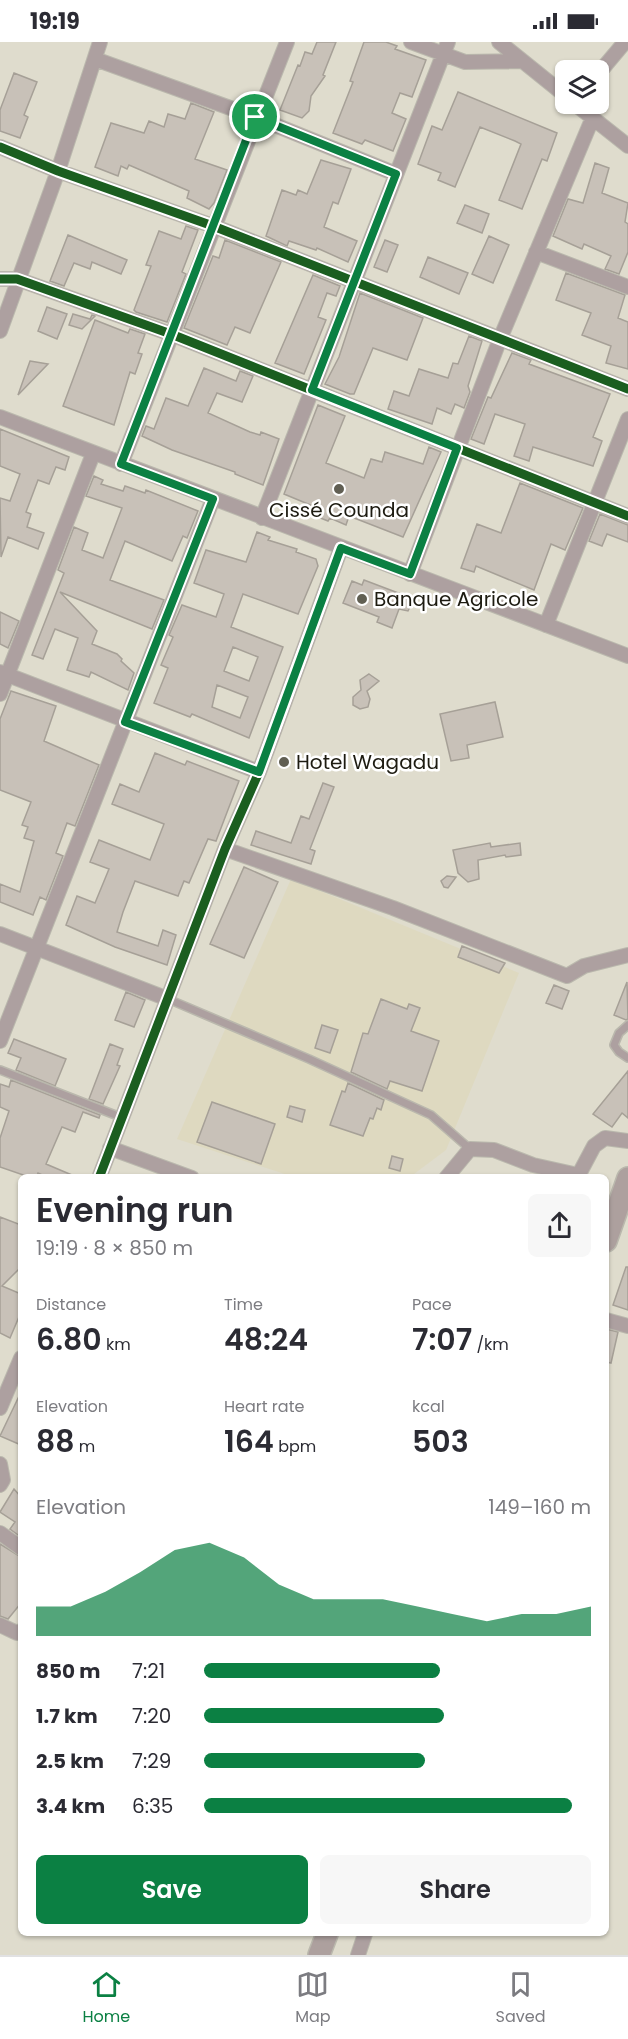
<!DOCTYPE html>
<html lang="en">
<head>
<meta charset="utf-8">
<style>
	body { margin:0; font-family:Poppins,sans-serif; background:#f7f7f7; color:#2b2b33; height:100vh; display:flex; flex-direction:column; font-size:22px; white-space:nowrap }
	* { box-sizing:border-box; margin:0 }
	p { font-size:20px; color:#7c7c81 }
	.icon { flex:none; width:33px; height:33px; fill:none; stroke:currentColor; stroke-width:2; stroke-linecap:round; stroke-linejoin:round }
	.map { position:relative; flex:1; overflow:hidden }
	.details { position:absolute; left:18px; top:1132px; width:591px; height:762px; display:flex; flex-direction:column; background:#fff; border-radius:9px; box-shadow:0 2px 4px #0004 }
	.details>* { flex:none }
	.tools { position:absolute; left:555px; top:18px; display:grid; gap:12px }
	.tools a { display:grid; place-items:center; width:54px; height:54px; border-radius:9px; background:#fff; box-shadow:0 2px 4px #0004; font-size:30px }
	.pin { position:absolute; display:grid; place-items:center; width:51px; height:51px; color:#fff; margin:-26px; border:3px solid #fff; border-radius:50%; box-shadow:0 2px 6px #0007 }
	.round { display:grid; place-items:center; flex:none; width:63px; height:63px; border-radius:9px; background:#f7f7f7 }
	.head { display:flex; align-items:center; justify-content:space-between; height:102px; padding:0 18px }
	h1 { font-size:33px; font-weight:600; line-height:45px }
	.figures { display:grid; grid-template-columns:repeat(3,1fr); gap:9px; height:102px; padding:6px 18px }
	.figures div { display:grid; align-content:center }
	.figures b { font-size:30px; font-weight:600 }
	.figures small { font-size:16px; font-weight:400 }
	.figures p { font-size:16px }
	.chart { height:168px; padding:12px 18px }
	.chart p { display:flex; justify-content:space-between }
	.chart svg { width:100%; height:108px; margin-top:6px; fill:#0b8043; opacity:.7 }
	.primary-button { display:flex; gap:12px; margin-top:auto; padding:12px 18px }
	.primary-button a { flex:1; height:69px; border-radius:9px; background:#0b8043; color:#fff; font-size:24px; font-weight:600; line-height:69px; text-align:center }
	.primary-button a+a { background:#f7f7f7; color:#2b2b33 }
	ul { padding:0 18px; list-style:none; font-size:20px }
	li { display:grid; grid-template-columns:96px 72px 1fr; align-items:center; height:45px }
	li i { height:15px; border-radius:8px; background:#0b8043 }
	.status { display:flex; justify-content:space-between; align-items:center; height:42px; padding:0 30px; background:#fff; direction:ltr }
	.status svg { height:16px; fill:currentColor }
	.dock { display:flex; justify-content:space-around; align-items:center; height:84px; border-top:2px solid #e1e1e2; background:#fff; font-size:16px; color:#7c7c81 }
	.dock a { display:grid; justify-items:center; gap:3px }
	.dock .active { color:#0b8043 }
	.map>svg:first-child { display:block }
</style>
</head>
<body>
<div class="status"><b>19:19</b><svg viewBox="0 0 49 12"><path d="M0 12V9h3v3zM5 12V6h3v6zM10 12V3h3v9zM15 12V0h3v12zM26 1h20v11H26zM47 4h2v5h-2z"/></svg></div>
<div class="map">
<svg width="628" height="1913" viewBox="0 0 628 1913">
	<rect width="100%" height="100%" fill="#dfdccd"/>
	<path fill="#ded9c0" d="M 291,837 L 519,931 L 446,1108 L 410,1135 L 294,1135 L 177,1097 Z"/>
	<path fill="#c8c1b8" stroke="#a6a097" stroke-width="1.5" fill-rule="evenodd" d="M 317,0 L 336,0 L 323,33 L 325,34 L 311,54 L 309,69 L 302,76 L 280,68 L 298,23 L 300,24 L 305,10 L 312,12 Z
		M 364,0 L 386,0 L 397,4 L 395,7 L 426,18 L 412,55 L 400,51 L 392,71 L 406,77 L 393,109 L 365,98 L 362,102 L 333,91 L 353,40 L 350,39 Z
		M 14,31 L 37,40 L 24,73 L 28,75 L 20,96 L 0,89 L 0,68 Z
		M 458,50 L 557,91 L 547,119 L 542,117 L 522,167 L 499,158 L 521,102 L 515,99 L 480,85 L 455,145 L 438,138 L 441,131 L 418,122 L 432,84 L 442,88 Z
		M 191,61 L 214,70 L 195,117 L 227,128 L 214,161 L 209,167 L 187,156 L 189,149 L 129,123 L 127,127 L 121,124 L 118,134 L 95,125 L 111,81 L 144,91 L 149,79 L 164,85 L 168,72 L 185,77 Z
		M 321,118 L 351,127 L 338,162 L 333,160 L 324,185 L 357,199 L 348,220 L 317,206 L 316,208 L 289,199 L 287,204 L 266,194 L 282,148 L 296,153 L 298,148 L 307,152 Z
		M 595,121 L 609,126 L 602,151 L 628,161 L 625,180 L 628,182 L 628,210 L 619,232 L 605,227 L 611,214 L 584,202 L 582,207 L 553,194 L 568,157 L 583,161 Z
		M 465,163 L 489,172 L 482,191 L 457,181 Z
		M 186,184 L 198,188 L 182,230 L 186,232 L 167,280 L 136,270 L 134,268 L 151,224 L 146,223 L 159,189 L 181,197 Z
		M 68,193 L 127,218 L 121,232 L 92,220 L 90,227 L 74,221 L 64,244 L 50,239 Z
		M 489,194 L 509,203 L 493,241 L 472,232 Z
		M 225,198 L 281,220 L 250,291 L 235,285 L 227,303 L 184,286 L 213,214 L 219,216 Z
		M 385,198 L 398,203 L 387,230 L 374,225 Z
		M 428,215 L 468,231 L 459,252 L 420,235 Z
		M 566,231 L 625,253 L 618,276 L 628,280 L 628,327 L 606,321 L 611,304 L 582,293 L 591,271 L 556,258 Z
		M 313,233 L 340,244 L 336,254 L 327,251 L 318,275 L 326,278 L 304,332 L 275,321 Z
		M 360,251 L 423,276 L 407,318 L 373,306 L 354,352 L 350,352 L 325,342 L 339,315 Z
		M 47,265 L 67,272 L 57,297 L 38,289 Z
		M 73,272 L 90,277 L 92,273 L 95,274 L 82,287 L 69,283 Z
		M 95,278 L 128,291 L 130,287 L 145,292 L 138,311 L 142,312 L 135,332 L 130,330 L 114,383 L 63,364 Z
		M 469,294 L 482,299 L 468,344 L 470,350 L 464,366 L 455,362 L 451,372 L 437,366 L 432,382 L 388,367 L 394,349 L 409,354 L 419,327 L 448,336 L 453,321 L 458,322 Z
		M 512,311 L 531,318 L 529,322 L 610,352 L 593,395 L 602,399 L 593,424 L 533,405 L 529,419 L 514,414 L 525,382 L 495,372 L 484,402 L 471,397 L 488,355 L 491,356 Z
		M 30,319 L 48,322 L 18,353 Z
		M 204,326 L 236,339 L 240,329 L 253,334 L 242,360 L 217,351 L 208,371 L 250,390 L 260,393 L 261,390 L 279,397 L 263,443 L 235,432 L 235,430 L 172,408 L 142,394 L 146,384 L 154,387 L 166,356 L 188,364 Z
		M 318,363 L 345,374 L 326,421 L 364,436 L 371,417 L 382,420 L 385,410 L 423,422 L 429,405 L 441,410 L 403,495 L 349,474 L 346,483 L 330,476 L 328,479 L 318,475 L 320,467 L 284,452 Z
		M 0,387 L 69,415 L 65,428 L 56,425 L 49,442 L 38,438 L 26,470 L 31,472 L 27,485 L 44,491 L 38,507 L 8,495 L 1,515 L 0,456 L 10,459 L 20,432 L 0,424 Z
		M 94,434 L 103,438 L 101,442 L 123,449 L 125,444 L 145,451 L 146,448 L 198,469 L 187,496 L 183,494 L 172,519 L 125,499 L 110,538 L 164,558 L 152,587 L 60,550 L 97,589 L 92,602 L 117,612 L 122,617 L 121,619 L 134,631 L 128,648 L 91,630 L 89,635 L 67,628 L 78,596 L 55,587 L 43,617 L 32,613 L 64,531 L 58,528 L 74,485 L 88,491 L 82,508 L 103,516 L 122,466 L 86,454 Z
		M 520,441 L 583,466 L 565,508 L 551,502 L 534,548 L 476,524 L 474,530 L 461,526 L 477,482 L 501,491 Z
		M 600,472 L 628,483 L 628,500 L 607,492 L 602,504 L 589,499 Z
		M 257,490 L 270,495 L 268,498 L 297,507 L 296,510 L 316,517 L 318,524 L 298,572 L 243,552 L 231,585 L 283,605 L 249,696 L 192,672 L 190,675 L 154,661 L 168,626 L 161,623 L 173,595 L 169,593 L 182,563 L 216,575 L 224,552 L 194,541 L 206,508 L 246,520 ZM 233,605 L 258,615 L 249,639 L 224,629 ZM 217,643 L 248,655 L 240,676 L 212,665 Z
		M 364,538 L 414,557 L 408,569 L 399,567 L 392,586 L 377,580 L 379,575 L 343,561 L 352,539 L 362,543 Z
		M 0,570 L 19,579 L 8,606 L 0,602 Z
		M 369,632 L 379,639 L 367,649 L 370,657 L 368,665 L 360,667 L 353,663 L 353,655 L 361,648 L 360,638 Z
		M 11,649 L 56,664 L 44,699 L 99,723 L 75,784 L 67,781 L 56,811 L 63,814 L 46,858 L 40,855 L 33,873 L 0,860 L 0,842 L 20,850 L 34,799 L 24,796 L 28,785 L 22,783 L 31,760 L 0,748 L 0,677 Z
		M 495,660 L 503,695 L 467,703 L 469,716 L 451,719 L 440,672 Z
		M 155,711 L 185,723 L 187,719 L 239,739 L 216,799 L 208,797 L 189,841 L 184,839 L 178,854 L 135,839 L 123,870 L 117,890 L 158,904 L 163,888 L 176,893 L 167,923 L 115,905 L 66,883 L 77,854 L 95,861 L 109,827 L 90,820 L 99,798 L 150,818 L 164,782 L 112,762 L 120,742 L 139,750 Z
		M 323,741 L 334,745 L 310,807 L 315,809 L 311,822 L 251,803 L 256,789 L 291,801 L 301,774 L 309,777 Z
		M 490,801 L 491,805 L 520,801 L 521,813 L 506,815 L 505,813 L 478,818 L 479,837 L 468,840 L 458,831 L 453,808 Z
		M 244,825 L 278,840 L 244,916 L 210,902 Z
		M 447,834 L 456,835 L 448,846 L 444,845 L 441,839 Z
		M 462,904 L 505,921 L 499,931 L 458,915 Z
		M 627,940 L 628,977 L 626,978 L 614,973 Z
		M 554,943 L 569,949 L 562,967 L 546,961 Z
		M 126,950 L 145,958 L 134,985 L 115,978 Z
		M 381,957 L 407,967 L 409,962 L 420,966 L 411,989 L 439,999 L 422,1049 L 390,1039 L 387,1047 L 351,1030 L 363,991 L 368,992 Z
		M 322,983 L 338,988 L 330,1011 L 315,1006 Z
		M 14,997 L 66,1017 L 55,1044 L 16,1028 L 21,1016 L 8,1011 Z
		M 110,1002 L 123,1007 L 117,1023 L 120,1024 L 103,1062 L 89,1057 Z
		M 628,1029 L 628,1076 L 622,1071 L 612,1085 L 593,1072 Z
		M 11,1038 L 100,1073 L 99,1076 L 83,1070 L 75,1090 L 62,1085 L 46,1122 L 79,1136 L 49,1136 L 38,1131 L 36,1136 L 32,1136 L 0,1125 L 0,1096 L 9,1069 L 0,1065 L 0,1042 L 9,1045 Z
		M 348,1041 L 384,1058 L 381,1068 L 377,1066 L 373,1077 L 370,1076 L 363,1094 L 330,1083 L 342,1049 L 345,1050 Z
		M 212,1060 L 275,1082 L 261,1122 L 197,1100 Z
		M 290,1064 L 305,1068 L 302,1080 L 287,1075 Z
		M 392,1114 L 403,1117 L 400,1129 L 389,1126 Z
		M 0,1175 L 21,1183 L 21,1225 L 2,1244 L 21,1252 L 21,1270 L 10,1296 L 0,1291 Z
		M 626,1225 L 628,1225 L 628,1268 L 613,1263 Z
		M 606,1287 L 618,1290 L 611,1321 L 606,1320 Z
		M 21,1350 L 21,1403 L 0,1394 Z
		M 14,1447 L 21,1455 L 21,1495 L 10,1487 L 15,1480 L 0,1470 Z
		M 0,1502 L 21,1515 L 21,1561 L 8,1577 L 0,1574 Z"/>
	<g fill="none" stroke-linecap="round" stroke-linejoin="round">
		<defs>
			<path id="lane" d="M 168,957 L 309,1017 L 431,1073 L 470,1107
				M 628,983 L 619,991 L 614,1003 L 619,1010 L 628,1016
				M 0,1028 L 123,1076"/>
			<path id="street" d="M 411,0 L 465,20 L 522,19
				M 499,0 L 566,54
				M 95,17 L 255,75 L 396,132
				M 598,32 L 625,0
				M 575,62 L 628,104
				M 0,105 L 58,129 L 213,184 L 628,347
				M 536,210 L 628,245
				M 0,237 L 17,237 L 171,292 L 628,474
				M 0,289 L 58,129 L 100,0
				M 0,375 L 628,614
				M 121,422 L 287,0
				M 262,476 L 448,0
				M 410,532 L 500,297 L 593,75
				M 546,583 L 628,377
				M 0,630 L 259,730
				M 0,652 L 93,412
				M 225,807 L 393,866 L 567,934 L 584,924 L 628,913
				M 0,892 L 168,957
				M 0,999 L 213,457
				M 110,1106 L 192,1136
				M 99,1136 L 225,807 L 259,730 L 341,506
				M 446,1136 L 470,1107 L 494,1108 L 533,1123 L 578,1133
				M 577,1136 L 594,1104 L 605,1096 L 628,1099
				M 606,1278 L 628,1284
				M 0,1366 L 21,1316
				M 0,1422 L 3,1438 L 0,1443
				M 0,1491 L 21,1506
				M 0,1583 L 17,1591 L 21,1589
				M 358,1913 L 365,1892"/>
			<path id="primary" d="M 606,1199 L 628,1136
				M 319,1913 L 327,1892"/>
		</defs>
		<use href="#lane" stroke="#bab8ad" stroke-width="10"/>
		<use href="#street" stroke="#bab8ad" stroke-width="16"/>
		<use href="#primary" stroke="#bab8ad" stroke-width="24"/>
		<use href="#lane" stroke="#ada0a0" stroke-width="7"/>
		<use href="#street" stroke="#ada0a0" stroke-width="14"/>
		<use href="#primary" stroke="#ada09e" stroke-width="21"/>
		<defs>
			<path id="cycleway" d="M 0,105 L 58,129 L 213,184 L 628,347
				M 0,237 L 17,237 L 171,292 L 628,474
				M 99,1136 L 225,807 L 259,730 L 341,506"/>
		</defs>
		<use href="#cycleway" stroke="#fff" stroke-width="13"/>
		<use href="#cycleway" stroke="#1b5e20" stroke-width="9"/>
	</g>
	<g fill="none" stroke-linecap="round" stroke-linejoin="round">
		<defs>
			<path id="route" d="M 255,75 L 396,132 L 312,348 L 457,406 L 410,532 L 341,506 L 259,730 L 125,680 L 213,457 L 121,422 Z"/>
		</defs>
		<use href="#route" stroke="#fff" stroke-width="12"/>
		<use href="#route" stroke="#0b8043" stroke-width="8"/>
	</g>
	<g fill="#615f53" stroke="#fff" stroke-width="2">
		<circle cx="339" cy="447" r="6"/>
		<circle cx="362" cy="557" r="6"/>
		<circle cx="284" cy="720" r="6"/>
	</g>
	<g text-anchor="middle" dominant-baseline="central" stroke-width="5" stroke-linejoin="round" paint-order="stroke">
		<g font-size="20" fill="#1d1b11" stroke="#fff" text-anchor="start">
			<text x="339" y="468" text-anchor="middle">Cissé Counda</text>
			<text x="374" y="557">Banque Agricole</text>
			<text x="296" y="720">Hotel Wagadu</text>
		</g>
	</g>
</svg>
<div class="tools">
<a><svg class="icon" aria-label="layers" viewBox="0 0 24 24"><path d="M12 4l9 5-9 5-9-5zM3 14l9 5 9-5"/></svg></a>
</div>
<div class="pin" style="left:255px;top:75px;background:#1e9e55"><svg class="icon" aria-label="arrive" viewBox="0 0 24 24"><path d="M6 21V4h12l-3 4 3 4H6"/></svg></div>
<section class="details">
<div class="head"><div><h1>Evening run</h1><p>19:19 · 8 × 850 m</p></div><a class="round"><svg class="icon" aria-label="share" viewBox="0 0 24 24"><path d="M12 15V3M7 8l5-5 5 5M5 13v7h14v-7"/></svg></a></div>
<div class="figures">
<div><p>Distance</p><b>6.80<small> km</small></b></div>
<div><p>Time</p><b>48:24</b></div>
<div><p>Pace</p><b>7:07<small> /km</small></b></div>
</div>
<div class="figures">
<div><p>Elevation</p><b>88<small> m</small></b></div>
<div><p>Heart rate</p><b>164<small> bpm</small></b></div>
<div><p>kcal</p><b>503</b></div>
</div>
<div class="chart"><p><span>Elevation</span>149–160 m</p>
<svg viewBox="0 0 160 44" preserveAspectRatio="none"><path d="M0 44V32L10 32L20 26L30 18L40 9L50 6L60 12L70 23L80 29L90 29L100 29L110 32L120 35L130 38L140 35L150 35L160 32V44z"/></svg>
</div>
<ul>
<li><b>850 m</b>7:21<i style="width:61%"></i></li>
<li><b>1.7 km</b>7:20<i style="width:62%"></i></li>
<li><b>2.5 km</b>7:29<i style="width:57%"></i></li>
<li><b>3.4 km</b>6:35<i style="width:95%"></i></li>
</ul>
<div class="primary-button"><a>Save</a><a>Share</a></div>
</section>
</div>
<nav class="dock">
<a class="active"><svg class="icon" aria-label="home" viewBox="0 0 24 24"><path d="M3 11l9-7 9 7M6 9v11h12V9"/></svg>Home</a>
<a><svg class="icon" aria-label="map" viewBox="0 0 24 24"><path d="M3 6l6-2 6 2 6-2v14l-6 2-6-2-6 2zM9 4v14M15 6v14"/></svg>Map</a>
<a><svg class="icon" aria-label="saved" viewBox="0 0 24 24"><path d="M7 4h10v16l-5-4-5 4z"/></svg>Saved</a>
</nav>
</body>
</html>
